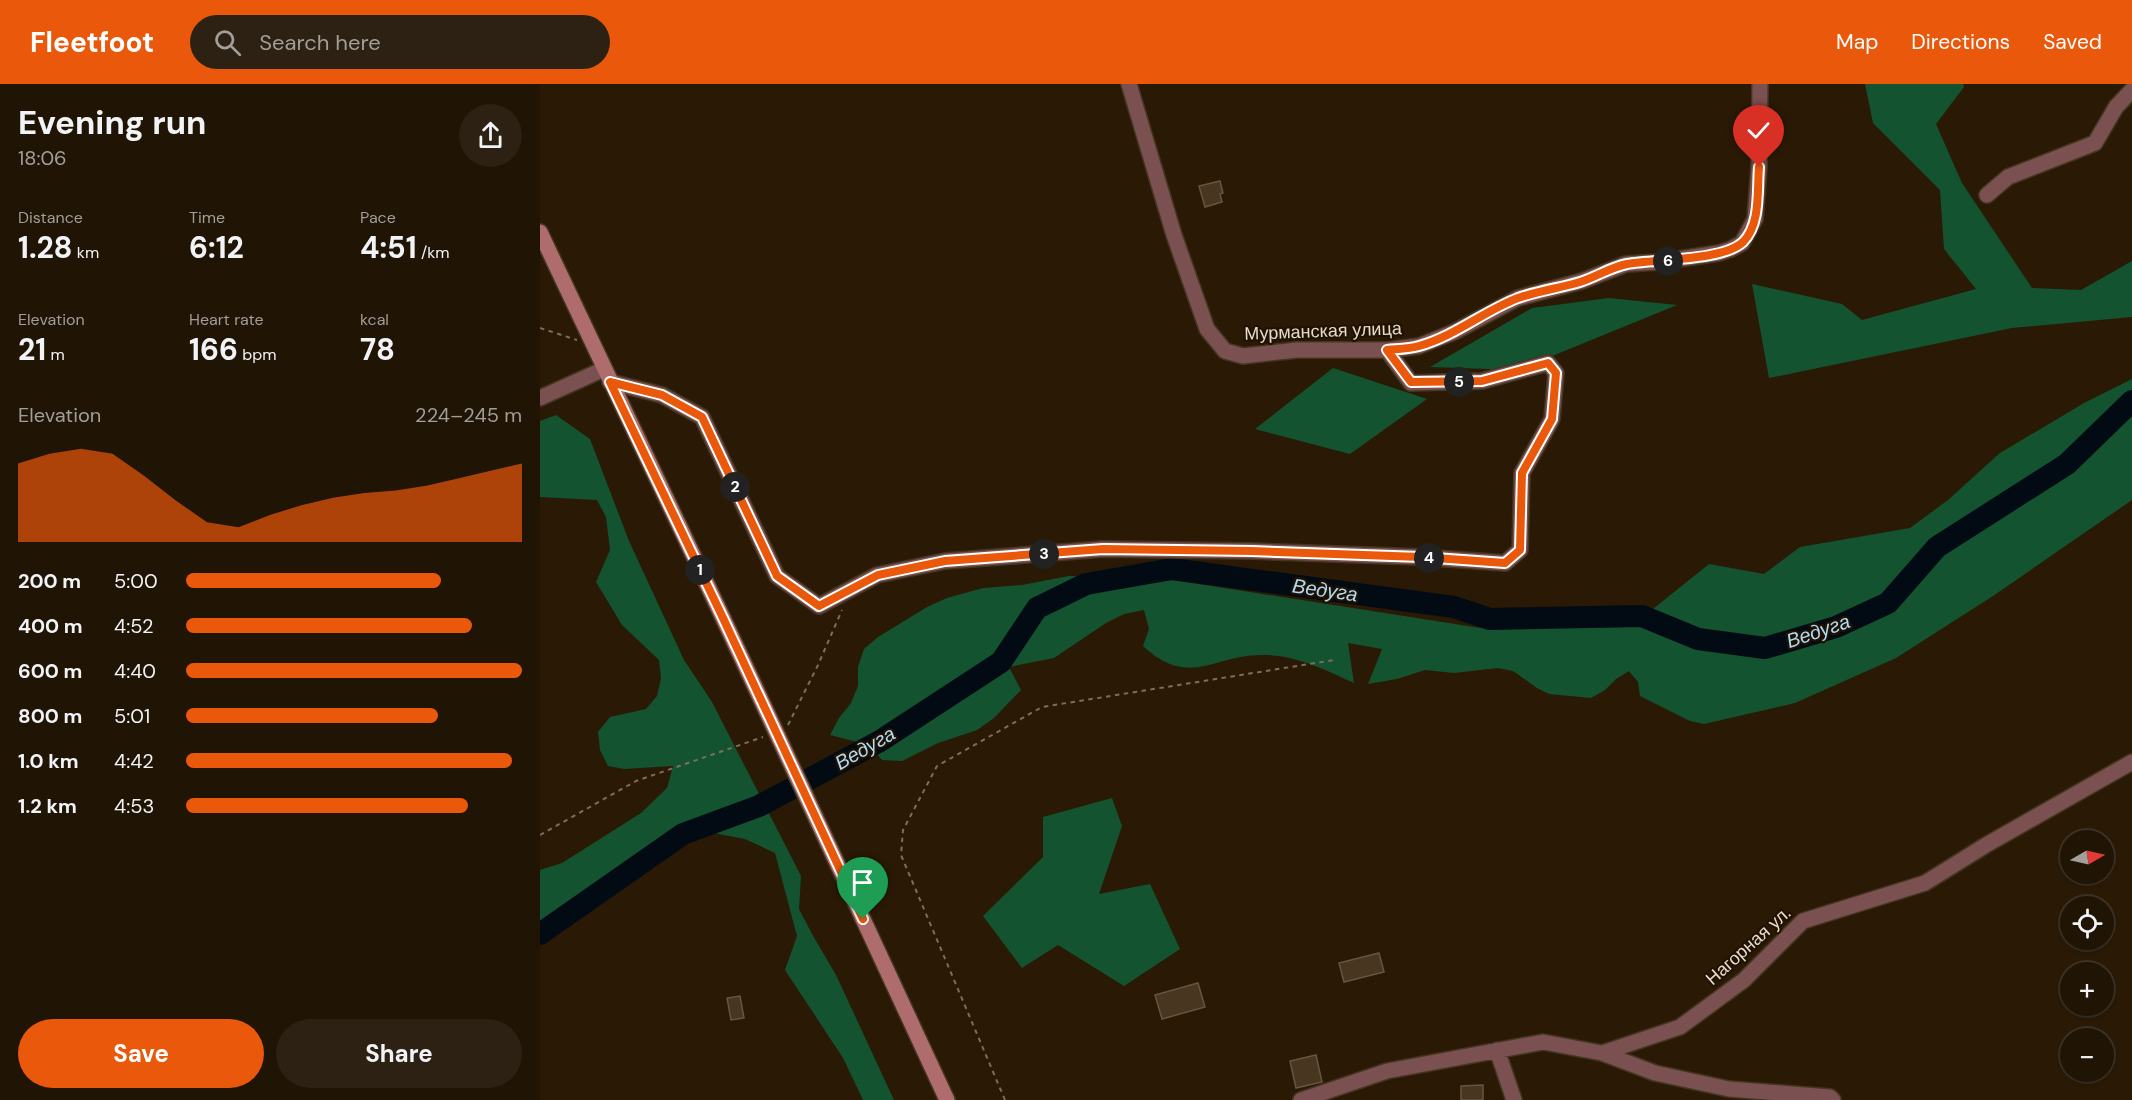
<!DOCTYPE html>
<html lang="en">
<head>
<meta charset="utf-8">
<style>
	body { margin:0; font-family:"DM Sans",sans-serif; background:#2d2113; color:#f1f3f6; height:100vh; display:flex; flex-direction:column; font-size:22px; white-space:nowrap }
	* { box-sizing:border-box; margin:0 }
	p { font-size:20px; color:#a29e9a }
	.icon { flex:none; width:33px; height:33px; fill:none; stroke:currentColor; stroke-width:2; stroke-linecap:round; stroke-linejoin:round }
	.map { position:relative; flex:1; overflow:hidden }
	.details { display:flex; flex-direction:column; background:#201404; width:540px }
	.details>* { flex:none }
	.needle { width:39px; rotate:81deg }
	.buttons { position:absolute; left:1520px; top:746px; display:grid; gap:12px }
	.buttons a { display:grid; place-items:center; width:54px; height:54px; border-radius:50%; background:#201404; box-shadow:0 2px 4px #0004,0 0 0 2px #3d3326; font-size:30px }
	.pin { position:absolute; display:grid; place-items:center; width:51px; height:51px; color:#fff; margin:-62px -26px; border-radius:50% 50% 50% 0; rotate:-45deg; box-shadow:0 0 6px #0007 }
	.pin .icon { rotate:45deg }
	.km { position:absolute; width:30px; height:30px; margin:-15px; border-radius:50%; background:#222; color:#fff; font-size:16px; line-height:30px; text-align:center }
	.round { display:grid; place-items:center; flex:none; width:63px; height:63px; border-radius:32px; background:#2d2113 }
	.head { display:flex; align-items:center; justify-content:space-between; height:102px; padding:0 18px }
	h1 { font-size:33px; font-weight:700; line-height:45px }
	.stats { display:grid; grid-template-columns:repeat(3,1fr); gap:9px; height:102px; padding:6px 18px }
	.stats div { display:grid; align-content:center }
	.stats b { font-size:30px; font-weight:700 }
	.stats small { font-size:16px; font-weight:400 }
	.stats p { font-size:16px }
	.chart { height:168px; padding:12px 18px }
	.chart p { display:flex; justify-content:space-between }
	.chart svg { width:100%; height:108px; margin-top:6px; fill:#ea580c; opacity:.7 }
	.primary-button { display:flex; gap:12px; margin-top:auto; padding:12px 18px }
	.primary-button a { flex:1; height:69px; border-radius:36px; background:#ea580c; color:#fff; font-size:24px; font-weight:700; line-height:69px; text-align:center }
	.primary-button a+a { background:#2d2113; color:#f1f3f6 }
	ul { padding:0 18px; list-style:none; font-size:20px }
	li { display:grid; grid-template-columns:96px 72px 1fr; align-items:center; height:45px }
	li i { height:15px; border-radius:8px; background:#ea580c }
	header { display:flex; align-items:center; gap:36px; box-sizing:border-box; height:84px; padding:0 30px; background:#ea580c; color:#fff }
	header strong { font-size:28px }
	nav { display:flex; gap:33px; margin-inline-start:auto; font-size:21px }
	.search { width:420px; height:54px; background:#2d2113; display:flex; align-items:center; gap:15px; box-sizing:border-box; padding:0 21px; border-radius:33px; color:#a29e9a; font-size:22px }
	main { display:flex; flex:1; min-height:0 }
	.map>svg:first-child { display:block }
</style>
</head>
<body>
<header>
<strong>Fleetfoot</strong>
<div class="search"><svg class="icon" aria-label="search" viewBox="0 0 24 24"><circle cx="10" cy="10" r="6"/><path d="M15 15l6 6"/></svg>Search here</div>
<nav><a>Map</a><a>Directions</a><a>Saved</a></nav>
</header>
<main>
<section class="details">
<div class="head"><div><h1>Evening run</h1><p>18:06</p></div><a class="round"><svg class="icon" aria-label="share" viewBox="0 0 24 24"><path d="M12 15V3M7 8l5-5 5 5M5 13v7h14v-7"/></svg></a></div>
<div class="stats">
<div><p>Distance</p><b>1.28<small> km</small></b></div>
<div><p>Time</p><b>6:12</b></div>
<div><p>Pace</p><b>4:51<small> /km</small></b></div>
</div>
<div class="stats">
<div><p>Elevation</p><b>21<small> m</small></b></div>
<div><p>Heart rate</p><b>166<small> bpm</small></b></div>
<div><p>kcal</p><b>78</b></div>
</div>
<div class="chart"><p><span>Elevation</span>224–245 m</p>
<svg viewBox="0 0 160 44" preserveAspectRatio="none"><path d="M0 44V12L10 8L20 6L30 8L40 17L50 27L60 36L70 38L80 33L90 29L100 26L110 24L120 23L130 21L140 18L150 15L160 12V44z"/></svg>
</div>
<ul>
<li><b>200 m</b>5:00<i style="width:76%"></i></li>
<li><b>400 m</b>4:52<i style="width:85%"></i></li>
<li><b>600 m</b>4:40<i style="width:100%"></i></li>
<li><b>800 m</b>5:01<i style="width:75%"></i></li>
<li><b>1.0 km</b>4:42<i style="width:97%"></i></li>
<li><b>1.2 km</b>4:53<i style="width:84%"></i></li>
</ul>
<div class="primary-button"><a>Save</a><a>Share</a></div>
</section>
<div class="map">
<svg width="1592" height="1016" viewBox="0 0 1592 1016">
	<rect width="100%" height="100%" fill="#2a1a05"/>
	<path fill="#13532f" d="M 1325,0 L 1423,0 L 1424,3 L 1396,40 L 1422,99 L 1492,204 L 1541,206 L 1592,177 L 1592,233 L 1472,244 L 1229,294 L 1212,200 L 1302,220 L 1322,236 L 1436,205 L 1404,165 L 1400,106 L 1333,39 Z
		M 1069,214 L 1137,221 L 978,286 L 890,283 L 992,224 Z
		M 793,284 L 887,315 L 810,370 L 715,345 Z
		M 1592,295 L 1592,416 L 1453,512 L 1356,574 L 1255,619 L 1164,640 L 1150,637 L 1100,612 L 1098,598 L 1089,587 L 1076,595 L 1065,606 L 1051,614 L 1009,610 L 997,604 L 973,587 L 958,584 L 914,589 L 885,586 L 857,595 L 828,600 L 842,565 L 808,559 L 814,599 C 786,586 756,571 725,571 C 674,569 651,606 603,562 L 609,545 L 604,526 L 584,530 L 566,539 L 514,574 L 469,583 L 481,606 L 454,634 L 437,646 L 398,659 L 362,677 L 342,676 L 329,661 L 290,651 L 299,634 L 311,619 L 318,602 L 318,583 L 324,565 L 338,553 L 387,523 L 407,514 L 443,504 L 482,501 L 529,492 L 627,495 L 947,545 L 1093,541 L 1169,480 L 1224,490 L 1260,463 L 1370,444 L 1408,416 L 1460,369 L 1544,319 Z
		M 16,331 L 50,355 L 89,457 L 144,576 L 172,618 L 261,792 L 259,825 L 272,850 L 296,891 L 354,1016 L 323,1016 L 303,974 L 245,886 L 257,852 L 235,769 L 205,755 L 136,742 L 0,841 L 0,786 L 22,779 L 101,729 L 127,704 L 133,682 L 84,685 L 68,682 L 60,666 L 58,648 L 70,633 L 106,625 L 117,612 L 121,594 L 119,576 L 82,541 L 56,498 L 70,466 L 66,433 L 57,416 L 0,413 L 0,337 Z
		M 572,714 L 582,742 L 559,810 L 610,800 L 640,865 L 584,902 L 518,861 L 482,884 L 443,832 L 503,773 L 503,733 Z"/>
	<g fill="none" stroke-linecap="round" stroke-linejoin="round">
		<path stroke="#020b13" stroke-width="22" d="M 0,850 L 143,750 L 219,722 L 340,657 L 461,578 L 497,524 L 546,500 L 632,485 L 914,523 L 950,535 L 1102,532 L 1158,555 L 1225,564 L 1296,543 L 1348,519 L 1397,463 L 1527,380 L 1592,317"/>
	</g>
	<path fill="#483621" stroke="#68553f" stroke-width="1.5" d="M 680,97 L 683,109 L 680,110 L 682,118 L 665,123 L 659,102 Z
		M 839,869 L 844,888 L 804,898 L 799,879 Z
		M 658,899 L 665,923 L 622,935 L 615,911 Z
		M 200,912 L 204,934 L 191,936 L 187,914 Z
		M 776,971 L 782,998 L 756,1004 L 750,977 Z
		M 943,1001 L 943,1016 L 921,1016 L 921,1002 Z"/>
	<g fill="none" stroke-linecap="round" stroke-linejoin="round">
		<defs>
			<path id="street" d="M 589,0 L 634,151 L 667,245 L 685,267 L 703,272 L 757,266 L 847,266 L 879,262 L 914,248 L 978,214 L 1042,197 L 1086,180 L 1119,178 L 1179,169 L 1191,165 L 1202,159 L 1215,135 L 1219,83 L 1220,0
				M 1447,111 L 1468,93 L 1555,59 L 1576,23 L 1592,6
				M 70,298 L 122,311 L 162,333 L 237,492 L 279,522 L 337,491 L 405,477 L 563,465 L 712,467 L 881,473 L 965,479 L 980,466 L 982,389 L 1012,335 L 1016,289 L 1008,279 L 942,297 L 871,299 L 847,266
				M 0,314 L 64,285
				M 957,966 L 974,1016
				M 1062,969 L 1115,989 L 1189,1005 L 1290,1013 L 1293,1016
				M 761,1016 L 847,987 L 1003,958 L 1062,969 L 1140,943 L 1204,896 L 1263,837 L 1385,799 L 1446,761 L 1592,678"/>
			<path id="secondary" d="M 0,148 L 183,534
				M 323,835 L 407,1016"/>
		</defs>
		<use href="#street" stroke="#443521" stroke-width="18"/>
		<use href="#secondary" stroke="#443521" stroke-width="18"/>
		<path stroke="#7c6e5d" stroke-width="2" stroke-dasharray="4.5 4.5" stroke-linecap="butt" d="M 0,244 L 37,256
			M 248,641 L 278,581 L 302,526
			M 0,751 L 96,697 L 223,653
			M 465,1016 L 361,771 L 363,746 L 397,682 L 502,623 L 794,576"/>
		<use href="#street" stroke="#7a5050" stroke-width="15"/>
		<use href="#secondary" stroke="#af6c6c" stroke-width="15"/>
		<defs>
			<path id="secondary-bridge" d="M 183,534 L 323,835"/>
		</defs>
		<use href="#secondary-bridge" stroke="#443521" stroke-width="18" stroke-linecap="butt"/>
		<use href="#secondary-bridge" stroke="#af6c6c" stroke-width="15"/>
	</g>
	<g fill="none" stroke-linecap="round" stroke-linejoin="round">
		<defs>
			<path id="route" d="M 323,835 L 183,534 L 70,298 L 122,311 L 162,333 L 237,492 L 279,522 L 338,491 L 405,477 L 563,465 L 712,467 L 881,473 L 965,479 L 980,466 L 982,389 L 1012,335 L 1016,289 L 1008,279 L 942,297 L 871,298 L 847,266 C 857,265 869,265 879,262 C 915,252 944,227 978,214 C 998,207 1020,204 1040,198 C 1056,193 1071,183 1087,180 C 1115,175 1183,177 1203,158 C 1221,140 1217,106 1219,83"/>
		</defs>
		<use href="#route" stroke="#fff" stroke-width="12"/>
		<use href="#route" stroke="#ea580c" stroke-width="8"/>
	</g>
	<g text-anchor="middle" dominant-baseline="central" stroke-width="4.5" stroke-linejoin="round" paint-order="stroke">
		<g font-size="18" fill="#e6dbce" stroke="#201100">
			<text transform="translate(783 247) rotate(-2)">Мурманская улица</text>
			<text transform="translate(1208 862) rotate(-42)">Нагорная ул.</text>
		</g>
		<g font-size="20" font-style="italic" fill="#addbf8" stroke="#201100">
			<text transform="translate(785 506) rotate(8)">Ведуга</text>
			<text transform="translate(1278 547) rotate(-19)">Ведуга</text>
			<text transform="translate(325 664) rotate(-30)">Ведуга</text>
		</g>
	</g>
</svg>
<div class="buttons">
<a><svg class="needle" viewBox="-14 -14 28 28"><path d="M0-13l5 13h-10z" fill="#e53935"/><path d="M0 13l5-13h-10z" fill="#a29e9a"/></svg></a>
<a><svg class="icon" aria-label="locate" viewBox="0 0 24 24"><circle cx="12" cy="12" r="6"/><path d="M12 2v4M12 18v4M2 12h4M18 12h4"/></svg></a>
<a>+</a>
<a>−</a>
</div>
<div class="pin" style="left:323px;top:835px;background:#1e9e55"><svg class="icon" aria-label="arrive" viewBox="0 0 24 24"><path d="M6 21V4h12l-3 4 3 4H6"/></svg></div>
<div class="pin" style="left:1219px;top:83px;background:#d93025"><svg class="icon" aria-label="check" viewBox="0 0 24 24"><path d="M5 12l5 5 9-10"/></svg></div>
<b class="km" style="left:160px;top:486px">1</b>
<b class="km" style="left:195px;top:403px">2</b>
<b class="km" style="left:504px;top:470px">3</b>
<b class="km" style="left:889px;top:474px">4</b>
<b class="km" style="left:919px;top:298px">5</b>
<b class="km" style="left:1128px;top:177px">6</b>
</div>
</main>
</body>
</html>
